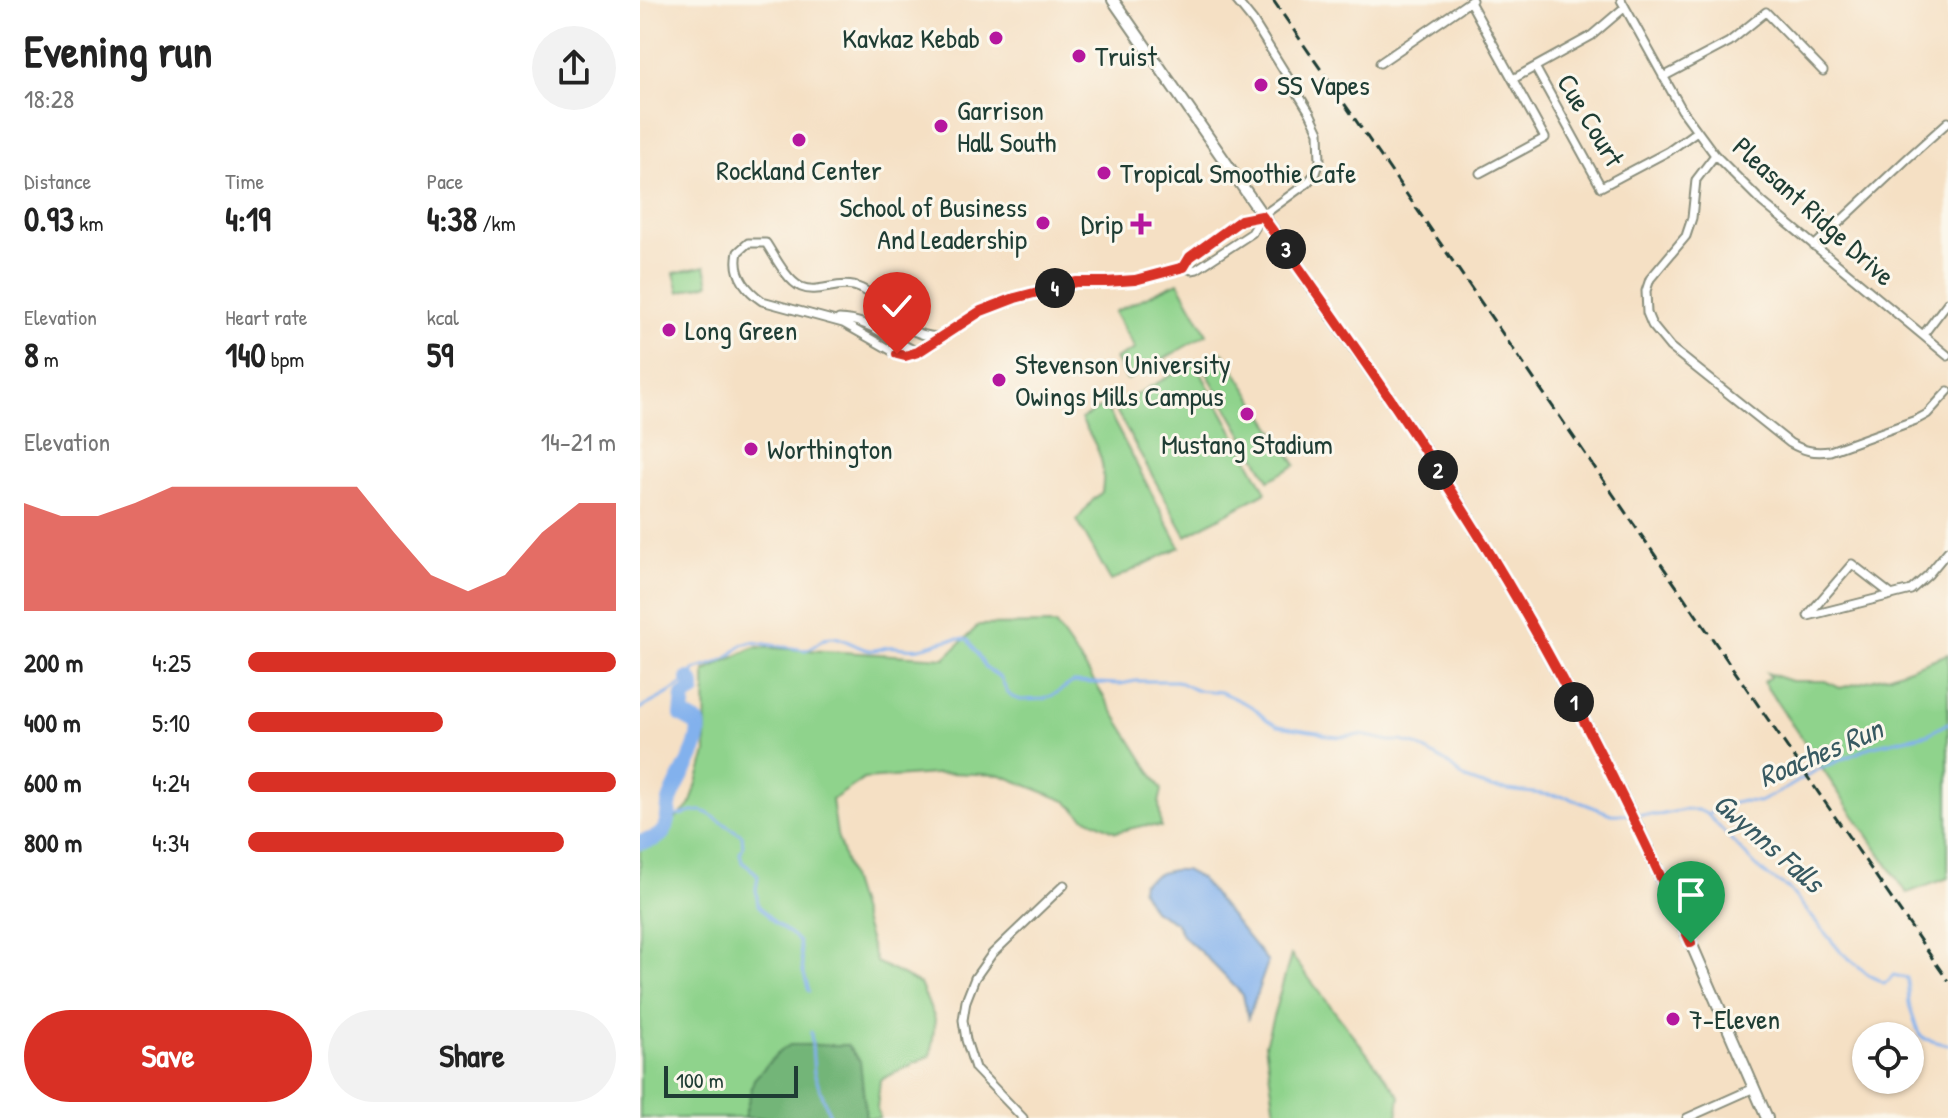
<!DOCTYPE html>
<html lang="en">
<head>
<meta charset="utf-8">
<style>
	body { margin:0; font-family:"Patrick Hand",sans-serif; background:#f2f2f2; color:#222; height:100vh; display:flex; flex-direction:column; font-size:30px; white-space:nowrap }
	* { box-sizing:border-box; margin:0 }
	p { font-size:26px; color:#767676 }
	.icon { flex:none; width:44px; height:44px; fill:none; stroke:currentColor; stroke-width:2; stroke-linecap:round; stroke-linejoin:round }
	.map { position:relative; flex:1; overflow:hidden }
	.sheet { display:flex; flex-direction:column; background:#fff; width:640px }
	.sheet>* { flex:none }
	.controls { position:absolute; left:1212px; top:1022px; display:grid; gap:16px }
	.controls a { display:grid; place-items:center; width:72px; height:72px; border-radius:50%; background:#fff; box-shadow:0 2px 6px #0004; font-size:40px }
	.scale { position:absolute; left:24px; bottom:20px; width:134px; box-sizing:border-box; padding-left:8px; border:4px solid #1f3d34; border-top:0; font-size:22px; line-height:28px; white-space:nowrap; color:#1f3d34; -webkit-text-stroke:6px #fbf7ec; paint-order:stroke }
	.pin { position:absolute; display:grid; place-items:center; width:68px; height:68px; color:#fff; margin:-82px -34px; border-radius:50% 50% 50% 0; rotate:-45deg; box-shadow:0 0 8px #0007 }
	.pin .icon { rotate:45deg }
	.km { position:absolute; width:40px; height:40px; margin:-20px; border-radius:50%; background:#222; color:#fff; font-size:22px; line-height:40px; text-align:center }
	.round { display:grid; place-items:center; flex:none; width:84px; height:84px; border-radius:42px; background:#f2f2f2 }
	.summary { display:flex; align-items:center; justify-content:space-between; height:136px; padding:0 24px }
	h1 { font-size:44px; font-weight:700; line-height:60px }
	.figures { display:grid; grid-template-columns:repeat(3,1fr); gap:12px; height:136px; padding:8px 24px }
	.figures div { display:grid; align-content:center }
	.figures b { font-size:34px; font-weight:700 }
	.figures small { font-size:22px; font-weight:400 }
	.figures p { font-size:22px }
	.chart { height:224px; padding:16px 24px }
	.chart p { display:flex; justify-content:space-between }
	.chart svg { width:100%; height:144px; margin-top:8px; fill:#d93025; opacity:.7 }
	.button { display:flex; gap:16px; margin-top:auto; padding:16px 24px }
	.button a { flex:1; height:92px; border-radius:48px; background:#d93025; color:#fff; font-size:32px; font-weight:700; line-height:92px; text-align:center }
	.button a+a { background:#f2f2f2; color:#222 }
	ul { padding:0 24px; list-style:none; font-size:26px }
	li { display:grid; grid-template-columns:128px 96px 1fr; align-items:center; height:60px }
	li i { height:20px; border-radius:10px; background:#d93025 }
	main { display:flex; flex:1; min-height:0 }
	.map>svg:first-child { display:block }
</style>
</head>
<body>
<main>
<section class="sheet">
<div class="summary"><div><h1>Evening run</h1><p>18:28</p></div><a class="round"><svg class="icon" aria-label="share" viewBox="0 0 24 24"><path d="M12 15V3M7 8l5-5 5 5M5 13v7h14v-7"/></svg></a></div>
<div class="figures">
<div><p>Distance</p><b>0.93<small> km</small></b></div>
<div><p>Time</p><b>4:19</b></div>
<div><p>Pace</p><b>4:38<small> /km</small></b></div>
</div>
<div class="figures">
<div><p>Elevation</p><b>8<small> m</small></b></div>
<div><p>Heart rate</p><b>140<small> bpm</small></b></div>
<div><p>kcal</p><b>59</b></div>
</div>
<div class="chart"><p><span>Elevation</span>14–21 m</p>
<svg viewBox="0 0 160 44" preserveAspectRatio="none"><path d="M0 44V11L10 15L20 15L30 11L40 6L50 6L60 6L70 6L80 6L90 6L100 20L110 33L120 38L130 33L140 20L150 11L160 11V44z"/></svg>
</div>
<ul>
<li><b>200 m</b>4:25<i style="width:100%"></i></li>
<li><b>400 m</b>5:10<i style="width:53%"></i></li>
<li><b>600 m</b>4:24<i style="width:100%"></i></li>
<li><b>800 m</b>4:34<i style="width:86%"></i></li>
</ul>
<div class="button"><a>Save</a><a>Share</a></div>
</section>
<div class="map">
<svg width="1308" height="1118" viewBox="0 0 1308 1118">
	<rect width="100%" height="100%" fill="#fbf7ec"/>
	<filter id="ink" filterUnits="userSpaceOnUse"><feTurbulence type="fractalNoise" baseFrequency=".0125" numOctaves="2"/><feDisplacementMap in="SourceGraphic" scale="16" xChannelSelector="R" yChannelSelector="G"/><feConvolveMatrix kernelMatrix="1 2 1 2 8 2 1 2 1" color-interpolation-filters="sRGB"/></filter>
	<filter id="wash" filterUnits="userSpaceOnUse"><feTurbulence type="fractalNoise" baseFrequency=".006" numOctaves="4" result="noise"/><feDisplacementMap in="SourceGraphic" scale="32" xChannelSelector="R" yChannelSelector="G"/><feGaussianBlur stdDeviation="1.8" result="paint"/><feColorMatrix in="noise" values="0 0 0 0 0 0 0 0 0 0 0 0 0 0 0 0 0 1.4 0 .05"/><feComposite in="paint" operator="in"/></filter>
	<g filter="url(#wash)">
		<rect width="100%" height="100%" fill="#f5e0c4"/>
		<path fill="#8fd38c" stroke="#578860" stroke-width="2" d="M 65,266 L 69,284 L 39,292 L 34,273 Z
			M 538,282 L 567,334 L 487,380 L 475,359 L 495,349 L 474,312 Z
			M 583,352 L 656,465 L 629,480 L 561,363 Z
			M 555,362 L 626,492 L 546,536 L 474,407 Z
			M 465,405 L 540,547 L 471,581 L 437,520 L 453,500 L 462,492 C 467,460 456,445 441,419 Z
			M 415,624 L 447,670 L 522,790 L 519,803 L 521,827 L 506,825 L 476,832 L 444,817 L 426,801 L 361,775 L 309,773 L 224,779 L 192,800 L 197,835 L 236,962 L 280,984 L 295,1019 L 291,1055 L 240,1080 L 237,1108 L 240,1118 L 0,1118 L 0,848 L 50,806 L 66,753 L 65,671 L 115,647 L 305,658 L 339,625 Z
			M 1308,654 L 1308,878 L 1267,893 L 1123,682 L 1130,677 L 1127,673 L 1151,681 L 1185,681 L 1200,688 L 1250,675 Z
			M 651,955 L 760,1096 L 757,1118 L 636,1118 L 625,1044 Z"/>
		<path fill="#73b578" stroke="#497956" stroke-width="2" d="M 150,1045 L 207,1045 L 220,1061 L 226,1118 L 104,1118 L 114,1079 L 139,1052 Z"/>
		<path fill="#82b1ed" stroke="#507790" stroke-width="2" d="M 533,870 L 545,870 L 560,878 L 628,962 L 608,1018 L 603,995 L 565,956 L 543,936 L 535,922 L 513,910 L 503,893 L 501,888 L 502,883 L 520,873 Z"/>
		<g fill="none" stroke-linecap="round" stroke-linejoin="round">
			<path stroke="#82b1ed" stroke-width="3" d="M 0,709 C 18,698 44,689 54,670 L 74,664 L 87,658 L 102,645 L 112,642 L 165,650 C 175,648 179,640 187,638 C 199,633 217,649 229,650 C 235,651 241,648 248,647 C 258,646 268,650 279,648 C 297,645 309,636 328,640 L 346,668 L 361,678 L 367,692 L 372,697 L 381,700 L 404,699 L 415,694 L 433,682 L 480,684 L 496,681 L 537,681 L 555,690 L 581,692 L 613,707 L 627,720 L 638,726 L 677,732 L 688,736 L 701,737 L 721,735 L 750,741 L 762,741 L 776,745 L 807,763 L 826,779 L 851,788 L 927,797 L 971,814 L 1019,815 L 1044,810 L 1058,810 L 1067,814 L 1116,866 L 1128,876 L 1149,889 L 1200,951 L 1229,975 L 1244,983 L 1248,981 L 1253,975 L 1267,978 L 1269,1004 L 1279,1034 L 1285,1039 L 1308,1045
				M 28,808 L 35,816 C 43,815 54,810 62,811 C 67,811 94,831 102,835 L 103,847 L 100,853 L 102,862 L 115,872 L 118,876 L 116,889 L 118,905 L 135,923 L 153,936 L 159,942 L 163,971 L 169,991
				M 1068,814 L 1094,803 L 1104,801 L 1119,802 L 1147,788 L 1175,771 L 1233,746 L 1288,734 L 1308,723
				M 171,1032 L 174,1073 L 191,1118"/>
			<path stroke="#82b1ed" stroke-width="16" d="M 0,842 C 8,841 18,839 23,832 C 30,823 27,812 30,801 C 37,778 63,747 58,724 L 42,715 L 44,696 L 53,691 L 53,686 L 49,679"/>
		</g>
	</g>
	<g filter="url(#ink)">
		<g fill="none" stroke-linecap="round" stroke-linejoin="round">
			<defs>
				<path id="minor" d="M 981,0 L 1042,110 L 1075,155 L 1122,202 L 1308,356
					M 830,2 L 905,138 L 840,173
					M 740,63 L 832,0
					M 895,67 L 961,187 L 1029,151 L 1057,131
					M 1023,77 L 1089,42 L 1126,12 L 1183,71
					M 873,79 L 951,36 L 985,7
					M 1075,155 L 1056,180 L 1052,218 L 1046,236 L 1010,279 L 1006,291 L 1007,313 L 1012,325 L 1030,347 L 1150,443 C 1164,451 1174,453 1190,451 L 1276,420 L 1287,414 L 1308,391
					M 1174,246 L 1269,157 L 1308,122
					M 544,267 L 550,257 L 601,220 L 622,216
					M 199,319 C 229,319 252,341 278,352
					M 1283,335 L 1308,302
					M 300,337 C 254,335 256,305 222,289 C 200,278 180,295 161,287 C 147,281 134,255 126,243 L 108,243 L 98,252 C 93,273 105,289 122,301 L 203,323 L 252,351 L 265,356 L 278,352 L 341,311 L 375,298 L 436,282 L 466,282 L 495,280 L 544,267 L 552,270 L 557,269 L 612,233 L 622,216 L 667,183 L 676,173 L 680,161 L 679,132 L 670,113 L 613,21 L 596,0
					M 1169,614 L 1212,564 L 1252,595
					M 1168,616 L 1271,590 L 1288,575 L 1308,551
					M 383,1118 L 335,1068 L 326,1040 L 323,1020 L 326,1001 L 335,978 L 352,954 L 424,885
					M 1047,1118 L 1112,1089"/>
				<path id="secondary" d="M 473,0 L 773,432 L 821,506 L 883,609 L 950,732 L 997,826 L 1051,943 L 1127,1118"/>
			</defs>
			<use href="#minor" stroke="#8a8e7c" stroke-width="11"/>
			<use href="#secondary" stroke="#8a8e7c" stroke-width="14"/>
			<use href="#minor" stroke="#fff" stroke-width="7"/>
			<use href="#secondary" stroke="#fff" stroke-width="10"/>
			<path stroke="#1f3d34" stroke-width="3" stroke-dasharray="12 6" stroke-linecap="butt" d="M 633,0 L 1308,981"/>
		</g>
	</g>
	<g fill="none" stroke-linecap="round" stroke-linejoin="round" filter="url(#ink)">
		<defs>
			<path id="route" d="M 257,354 L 265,356 L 278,352 L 341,311 L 375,298 L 436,282 L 466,282 L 495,280 L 544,267 L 550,257 L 601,220 L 622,216 C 713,343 803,471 881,606 C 944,715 999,828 1051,943"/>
		</defs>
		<use href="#route" stroke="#fff" stroke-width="16"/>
		<use href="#route" stroke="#d93025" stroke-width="10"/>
	</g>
	<g fill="#b5179e" stroke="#fbf7ec" stroke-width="3">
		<circle cx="356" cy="38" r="8"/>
		<circle cx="439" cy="56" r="8"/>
		<circle cx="621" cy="85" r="8"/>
		<circle cx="301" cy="126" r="8"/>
		<circle cx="159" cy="140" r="8"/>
		<circle cx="464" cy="173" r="8"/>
		<circle cx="403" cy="223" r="8"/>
		<path d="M497 212h8v8h8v8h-8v8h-8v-8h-8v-8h8z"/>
		<circle cx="29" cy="330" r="8"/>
		<circle cx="359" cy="380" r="8"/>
		<circle cx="607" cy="414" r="8"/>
		<circle cx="111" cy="449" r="8"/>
		<circle cx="1033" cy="1019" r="8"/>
	</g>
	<g text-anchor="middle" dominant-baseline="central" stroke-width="6" stroke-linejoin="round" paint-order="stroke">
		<g font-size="28" fill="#1f3d34" stroke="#fbf7ec" text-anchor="start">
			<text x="340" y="38" text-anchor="end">Kavkaz Kebab</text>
			<text x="455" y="56">Truist</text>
			<text x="637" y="85">SS Vapes</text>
			<text x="317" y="110">Garrison<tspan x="317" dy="32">Hall South</tspan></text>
			<text x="159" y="170" text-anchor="middle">Rockland Center</text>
			<text x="480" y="173">Tropical Smoothie Cafe</text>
			<text x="387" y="207" text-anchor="end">School of Business<tspan x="387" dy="32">And Leadership</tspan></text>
			<text x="483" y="224" text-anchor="end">Drip</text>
			<text x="45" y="330">Long Green</text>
			<text x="375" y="364">Stevenson University<tspan x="375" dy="32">Owings Mills Campus</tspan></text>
			<text x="607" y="444" text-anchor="middle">Mustang Stadium</text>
			<text x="127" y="449">Worthington</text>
			<text x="1049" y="1019">7-Eleven</text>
		</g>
		<g font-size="28" fill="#1f3d34" stroke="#fbf7ec">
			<text transform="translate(951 120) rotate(59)">Cue Court</text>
			<text transform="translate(1174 211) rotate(42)">Pleasant Ridge Drive</text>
		</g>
		<g font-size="30" font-style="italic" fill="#385a62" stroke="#fbf7ec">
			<text transform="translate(1180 752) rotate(-23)">Roaches Run</text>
			<text transform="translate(1129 842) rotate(41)">Gwynns Falls</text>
		</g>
	</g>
</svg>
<div class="controls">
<a><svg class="icon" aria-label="locate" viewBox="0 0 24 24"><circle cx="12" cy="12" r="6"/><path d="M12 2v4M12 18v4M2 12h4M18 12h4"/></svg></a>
</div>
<div class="scale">100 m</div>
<div class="pin" style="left:1051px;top:943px;background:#1e9e55"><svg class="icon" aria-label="arrive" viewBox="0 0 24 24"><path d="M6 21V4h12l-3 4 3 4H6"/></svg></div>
<div class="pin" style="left:257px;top:354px;background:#d93025"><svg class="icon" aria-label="check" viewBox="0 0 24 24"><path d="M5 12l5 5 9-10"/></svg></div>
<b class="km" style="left:934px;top:702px">1</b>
<b class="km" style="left:798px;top:470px">2</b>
<b class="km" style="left:646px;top:249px">3</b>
<b class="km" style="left:415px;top:288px">4</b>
</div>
</main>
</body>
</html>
